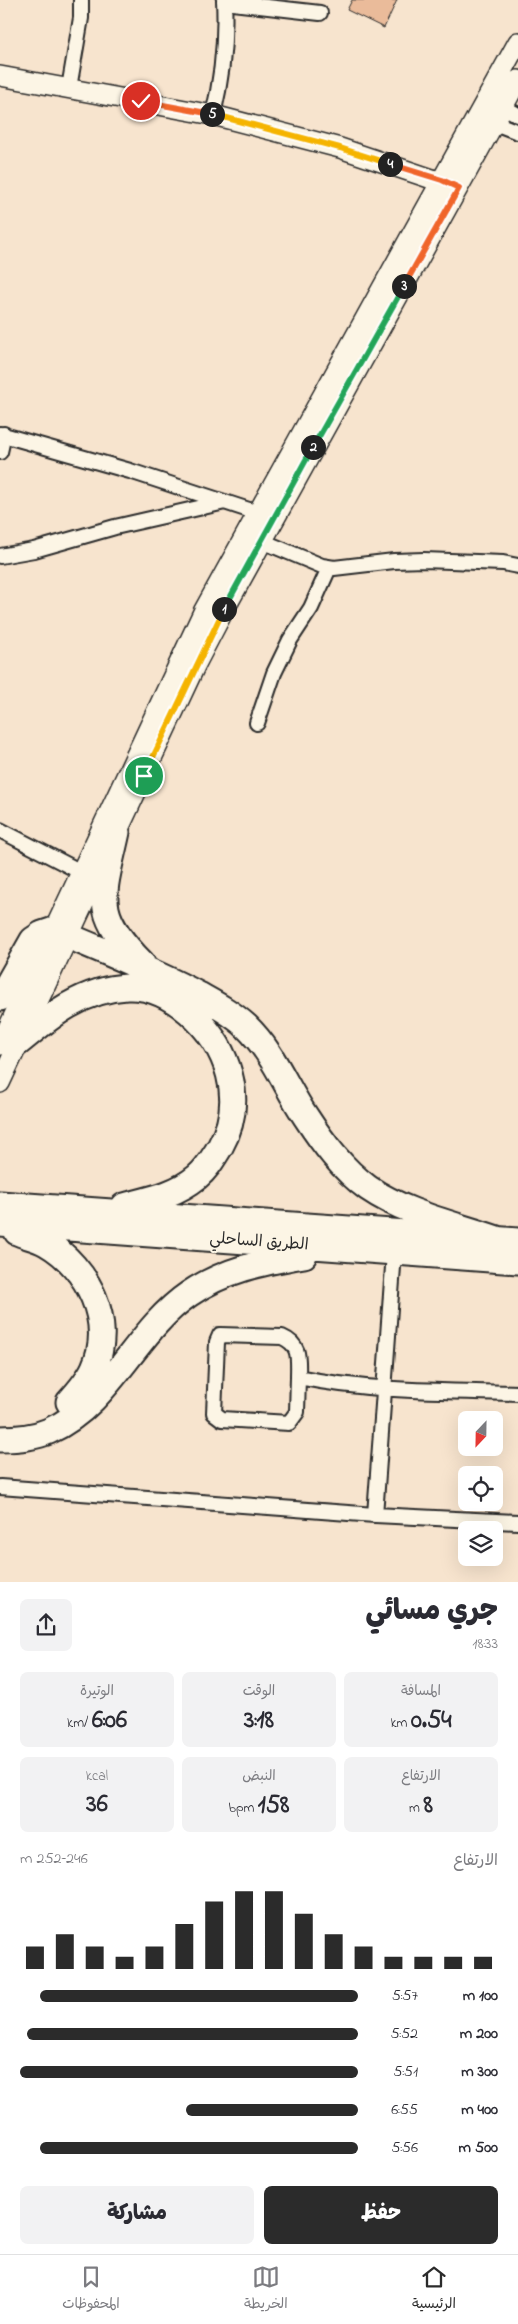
<!DOCTYPE html>
<html lang="ar">
<head>
<meta charset="utf-8">
<style>
	body { margin:0; font-family:"Indie Flower","Playpen Sans Arabic",sans-serif; background:#f2f2f3; color:#2b2b33; direction:rtl; height:100vh; display:flex; flex-direction:column; font-size:19px; white-space:nowrap }
	* { box-sizing:border-box; margin:0 }
	p { font-size:16px; color:#7c7c81 }
	.icon { flex:none; width:28px; height:28px; fill:none; stroke:currentColor; stroke-width:2; stroke-linecap:round; stroke-linejoin:round }
	.map { position:relative; height:1582px; overflow:hidden; direction:ltr }
	.sheet { display:flex; flex-direction:column; background:#fff; flex:1 }
	.sheet>* { flex:none }
	.needle { width:32px; rotate:202deg }
	.tools { position:absolute; left:458px; top:1411px; display:grid; gap:10px }
	.tools a { display:grid; place-items:center; width:45px; height:45px; border-radius:8px; background:#fff; box-shadow:0 5px 20px #0002; font-size:25px }
	.pin { position:absolute; display:grid; place-items:center; width:42px; height:42px; color:#fff; margin:-21px; border:2px solid #fff; border-radius:50%; box-shadow:0 1px 5px #0007 }
	.km { position:absolute; width:25px; height:25px; margin:-12px; border-radius:50%; background:#222; color:#fff; font-size:14px; line-height:25px; text-align:center }
	.round { display:grid; place-items:center; flex:none; width:52px; height:52px; border-radius:8px; background:#f2f2f3 }
	.headline { display:flex; align-items:center; justify-content:space-between; height:85px; padding:0 20px }
	h1 { font-size:28px; font-weight:800; line-height:38px }
	.figures { display:grid; grid-template-columns:repeat(3,1fr); gap:8px; height:85px; padding:5px 20px }
	.figures div { display:grid; align-content:center; border-radius:8px; background:#f2f2f3; text-align:center }
	.figures b { font-size:25px; font-weight:800 }
	.figures small { font-size:14px; font-weight:400 }
	.figures p { font-size:14px }
	.chart { height:140px; padding:10px 20px }
	.chart p { display:flex; justify-content:space-between }
	.chart svg { width:100%; height:90px; margin-top:5px; stroke:#2b2b2b; stroke-width:6 }
	.action { display:flex; gap:10px; margin-top:auto; padding:10px 20px }
	.action a { flex:1; height:58px; border-radius:8px; background:#2b2b2b; color:#fff; font-size:20px; font-weight:800; line-height:58px; text-align:center }
	.action a+a { background:#f2f2f3; color:#2b2b33 }
	ul { padding:0 20px; list-style:none; font-size:16px }
	li { display:grid; grid-template-columns:80px 60px 1fr; align-items:center; height:38px }
	li i { height:12px; border-radius:6px; background:#2b2b2b }
	.dock { display:flex; justify-content:space-around; align-items:center; height:70px; border-top:1px solid #e1e1e2; background:#fff; font-size:14px; color:#7c7c81 }
	.dock a { display:grid; justify-items:center; gap:2px }
	.dock .active { color:#2b2b2b }
	.map>svg:first-child { display:block }
</style>
</head>
<body>
<div class="map">
<svg width="518" height="1582" viewBox="0 0 518 1582">
	<rect width="100%" height="100%" fill="#f7e4ce"/>
	<filter id="ink" filterUnits="userSpaceOnUse"><feTurbulence type="fractalNoise" baseFrequency=".02" numOctaves="2"/><feDisplacementMap in="SourceGraphic" scale="10" xChannelSelector="R" yChannelSelector="G"/><feConvolveMatrix kernelMatrix="1 2 1 2 8 2 1 2 1" color-interpolation-filters="sRGB"/></filter>
	<g filter="url(#ink)">
		<path fill="#eabb9a" stroke="#2b2b2b" d="M 352,0 L 397,0 L 384,28 L 347,10 Z"/>
		<g fill="none" stroke-linecap="round" stroke-linejoin="round">
			<defs>
				<path id="street" d="M 224,2 L 320,13
					M 69,88 L 81,18 L 81,0
					M 495,102 L 518,115
					M 213,115 C 222,78 226,38 224,0
					M 487,120 L 518,132
					M 0,434 L 130,471 L 258,513
					M 0,452 L 4,434
					M 262,541 L 322,566 L 334,568 L 394,561 L 424,560 L 503,563 L 518,566
					M 0,556 L 34,550 L 115,527 L 225,502
					M 257,723 L 274,673 L 290,640 L 311,608 L 329,568
					M 0,830 L 81,872
					M 298,1377 L 297,1412 L 289,1423 L 222,1419 L 214,1413 L 217,1342 L 220,1335 L 282,1337 C 301,1345 298,1359 298,1377 C 370,1392 445,1391 518,1393
					M 0,1487 L 375,1515 L 394,1253
					M 375,1515 L 518,1522"/>
				<path id="secondary" d="M 0,76 L 213,115 L 340,148 L 453,186
					M 0,1045 L 204,610 L 518,42
					M 0,1083 L 196,664 L 221,616 L 518,80"/>
				<path id="highway" d="M 117,832 C 103,897 91,911 142,963
					M 0,998 L 33,940 L 42,934 L 54,930 C 103,951 152,970 199,995 C 215,1004 232,1013 246,1026 C 274,1053 285,1086 306,1117 C 323,1143 342,1169 368,1188 C 406,1214 454,1224 497,1239
					M 18,1043 C 50,1016 83,989 127,987 C 150,986 172,997 189,1012 C 228,1046 247,1099 220,1147 C 213,1158 207,1169 197,1177 C 175,1195 151,1199 124,1206
					M 0,1204 L 518,1241
					M 0,1223 L 518,1261
					M 17,1232 C 26,1236 37,1238 46,1243 C 88,1267 115,1322 94,1368 C 88,1381 78,1392 69,1402
					M 0,1439 C 17,1439 33,1438 49,1431 C 110,1404 135,1331 189,1294 C 224,1270 263,1262 304,1255"/>
			</defs>
			<use href="#street" stroke="#2b2b2b" stroke-width="18"/>
			<use href="#secondary" stroke="#2b2b2b" stroke-width="22"/>
			<use href="#highway" stroke="#2b2b2b" stroke-width="29"/>
			<use href="#street" stroke="#fcf5e5" stroke-width="14"/>
			<use href="#secondary" stroke="#fcf5e5" stroke-width="19"/>
			<use href="#highway" stroke="#fcf5e5" stroke-width="25"/>
		</g>
	</g>
	<g fill="none" stroke-linecap="round" stroke-linejoin="round" filter="url(#ink)">
		<defs>
			<path id="split-1" d="M 144,776 L 224,609"/>
			<path id="split-2" d="M 224,609 L 313,447"/>
			<path id="split-3" d="M 313,447 L 404,286"/>
			<path id="split-4" d="M 390,164 L 442,180 L 459,188 L 404,286"/>
			<path id="split-5" d="M 212,114 L 340,148 L 390,164"/>
			<path id="split-6" d="M 141,101 L 212,114"/>
		</defs>
		<use href="#split-1" stroke="#fff" stroke-width="10"/>
		<use href="#split-2" stroke="#fff" stroke-width="10"/>
		<use href="#split-3" stroke="#fff" stroke-width="10"/>
		<use href="#split-4" stroke="#fff" stroke-width="10"/>
		<use href="#split-5" stroke="#fff" stroke-width="10"/>
		<use href="#split-6" stroke="#fff" stroke-width="10"/>
		<use href="#split-1" stroke="#f5b400" stroke-width="6"/>
		<use href="#split-2" stroke="#22a559" stroke-width="6"/>
		<use href="#split-3" stroke="#22a559" stroke-width="6"/>
		<use href="#split-4" stroke="#f0652b" stroke-width="6"/>
		<use href="#split-5" stroke="#f5b400" stroke-width="6"/>
		<use href="#split-6" stroke="#f0652b" stroke-width="6"/>
	</g>
	<g text-anchor="middle" dominant-baseline="central" stroke-width="4" stroke-linejoin="round" paint-order="stroke">
		<g font-size="16" fill="#2b2b2b" stroke="#fcf5e5">
			<text transform="translate(259 1242) rotate(4)">الطريق الساحلي</text>
		</g>
	</g>
</svg>
<div class="tools">
<a><svg class="needle" viewBox="-14 -14 28 28"><path d="M0-13l5 13h-10z" fill="#e53935"/><path d="M0 13l5-13h-10z" fill="#7c7c81"/></svg></a>
<a><svg class="icon" aria-label="locate" viewBox="0 0 24 24"><circle cx="12" cy="12" r="6"/><path d="M12 2v4M12 18v4M2 12h4M18 12h4"/></svg></a>
<a><svg class="icon" aria-label="layers" viewBox="0 0 24 24"><path d="M12 4l9 5-9 5-9-5zM3 14l9 5 9-5"/></svg></a>
</div>
<div class="pin" style="left:144px;top:776px;background:#1e9e55"><svg class="icon" aria-label="arrive" viewBox="0 0 24 24"><path d="M6 21V4h12l-3 4 3 4H6"/></svg></div>
<div class="pin" style="left:141px;top:101px;background:#d93025"><svg class="icon" aria-label="check" viewBox="0 0 24 24"><path d="M5 12l5 5 9-10"/></svg></div>
<b class="km" style="left:224px;top:609px">1</b>
<b class="km" style="left:313px;top:447px">2</b>
<b class="km" style="left:404px;top:286px">3</b>
<b class="km" style="left:390px;top:164px">4</b>
<b class="km" style="left:212px;top:114px">5</b>
</div>
<section class="sheet">
<div class="headline"><div><h1>جري مسائي</h1><p>18:33</p></div><a class="round"><svg class="icon" aria-label="share" viewBox="0 0 24 24"><path d="M12 15V3M7 8l5-5 5 5M5 13v7h14v-7"/></svg></a></div>
<div class="figures">
<div><p>المسافة</p><b>0.54<small> km</small></b></div>
<div><p>الوقت</p><b>3:18</b></div>
<div><p>الوتيرة</p><b>6:06<small> /km</small></b></div>
</div>
<div class="figures">
<div><p>الارتفاع</p><b>8<small> m</small></b></div>
<div><p>النبض</p><b>158<small> bpm</small></b></div>
<div><p>kcal</p><b>36</b></div>
</div>
<div class="chart"><p><span>الارتفاع</span>246–252 m</p>
<svg viewBox="0 0 160 44" preserveAspectRatio="none"><path d="M5 44V33M15 44V27M25 44V33M35 44V38M45 44V33M55 44V22M65 44V11M75 44V6M85 44V6M95 44V17M105 44V27M115 44V33M125 44V38M135 44V38M145 44V38M155 44V38"/></svg>
</div>
<ul>
<li><b>100 m</b>5:57<i style="width:94%"></i></li>
<li><b>200 m</b>5:52<i style="width:98%"></i></li>
<li><b>300 m</b>5:51<i style="width:100%"></i></li>
<li><b>400 m</b>6:55<i style="width:51%"></i></li>
<li><b>500 m</b>5:56<i style="width:94%"></i></li>
</ul>
<div class="action"><a>حفظ</a><a>مشاركة</a></div>
</section>
<nav class="dock">
<a class="active"><svg class="icon" aria-label="home" viewBox="0 0 24 24"><path d="M3 11l9-7 9 7M6 9v11h12V9"/></svg>الرئيسية</a>
<a><svg class="icon" aria-label="map" viewBox="0 0 24 24"><path d="M3 6l6-2 6 2 6-2v14l-6 2-6-2-6 2zM9 4v14M15 6v14"/></svg>الخريطة</a>
<a><svg class="icon" aria-label="saved" viewBox="0 0 24 24"><path d="M7 4h10v16l-5-4-5 4z"/></svg>المحفوظات</a>
</nav>
</body>
</html>
